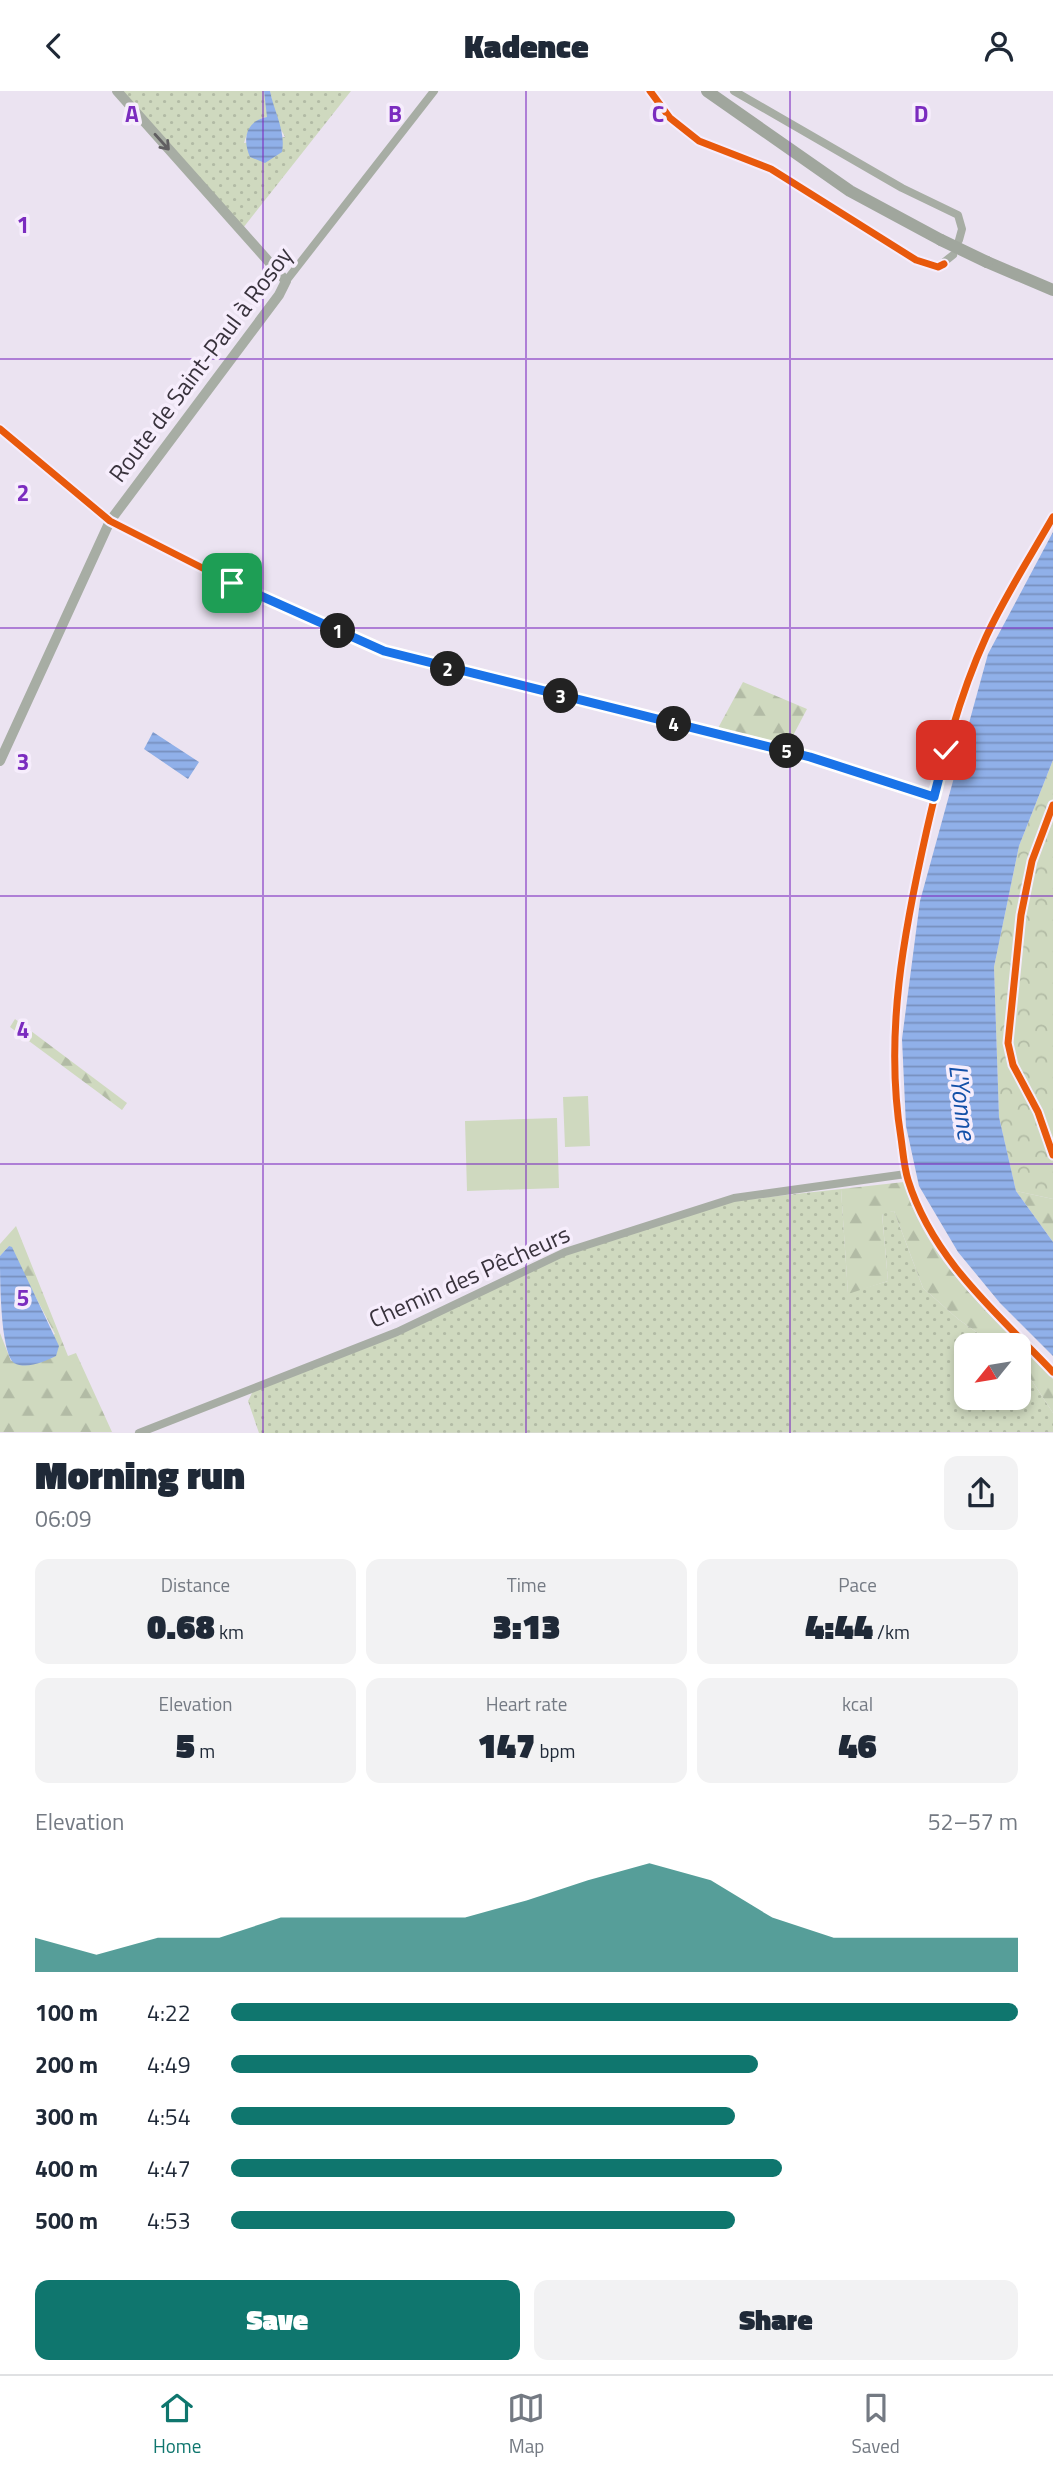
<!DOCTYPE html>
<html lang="en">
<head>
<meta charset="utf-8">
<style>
	body { margin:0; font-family:"Titillium Web",sans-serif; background:#f2f2f3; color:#1f2937; height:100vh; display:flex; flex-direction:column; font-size:26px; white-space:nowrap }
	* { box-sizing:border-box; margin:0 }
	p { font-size:23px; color:#747a83 }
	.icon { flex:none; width:38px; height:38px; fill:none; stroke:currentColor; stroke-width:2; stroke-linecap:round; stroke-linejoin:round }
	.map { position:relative; height:1342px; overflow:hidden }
	.drawer { display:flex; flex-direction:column; background:#fff; flex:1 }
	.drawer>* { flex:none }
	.needle { width:46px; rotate:240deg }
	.controls { position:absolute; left:954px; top:1242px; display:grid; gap:14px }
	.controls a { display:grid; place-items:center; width:77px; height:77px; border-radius:14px; background:#fff; box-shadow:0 4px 10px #0003; font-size:35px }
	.pin { position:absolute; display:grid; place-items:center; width:60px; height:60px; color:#fff; margin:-30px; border-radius:14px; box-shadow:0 4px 10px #0006 }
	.km { position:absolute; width:35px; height:35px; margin:-18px; border-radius:50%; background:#222; color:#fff; font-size:19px; line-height:35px; text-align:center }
	.round { display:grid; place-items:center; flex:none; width:74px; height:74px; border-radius:14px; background:#f2f2f3 }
	.head { display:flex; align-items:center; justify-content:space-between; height:119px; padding:0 35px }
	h1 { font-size:38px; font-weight:800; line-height:52px }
	.figures { display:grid; grid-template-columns:repeat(3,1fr); gap:10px; height:119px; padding:7px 35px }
	.figures div { display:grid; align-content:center; border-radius:14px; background:#f2f2f3; text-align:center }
	.figures b { font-size:35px; font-weight:800 }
	.figures small { font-size:19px; font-weight:400 }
	.figures p { font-size:19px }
	.chart { height:196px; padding:14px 35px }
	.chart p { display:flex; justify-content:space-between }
	.chart svg { width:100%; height:126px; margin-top:7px; fill:#0f766e; opacity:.7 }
	.action { display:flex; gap:14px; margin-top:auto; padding:14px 35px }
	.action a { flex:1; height:80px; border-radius:14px; background:#0f766e; color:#fff; font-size:28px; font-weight:800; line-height:80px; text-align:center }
	.action a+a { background:#f2f2f3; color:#1f2937 }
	ul { padding:0 35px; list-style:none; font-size:23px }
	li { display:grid; grid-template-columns:112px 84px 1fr; align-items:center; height:52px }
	li i { height:18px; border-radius:9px; background:#0f766e }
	header { display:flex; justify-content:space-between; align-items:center; height:91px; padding:0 35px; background:#fff; font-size:32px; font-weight:800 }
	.menu { display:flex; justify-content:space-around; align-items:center; height:98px; border-top:2px solid #e0e1e3; background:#fff; font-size:19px; color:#747a83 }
	.menu a { display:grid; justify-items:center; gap:4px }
	.menu .active { color:#0f766e }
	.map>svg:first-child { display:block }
</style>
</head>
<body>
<header><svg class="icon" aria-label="back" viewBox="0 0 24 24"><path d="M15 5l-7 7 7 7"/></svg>Kadence<svg class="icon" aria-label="person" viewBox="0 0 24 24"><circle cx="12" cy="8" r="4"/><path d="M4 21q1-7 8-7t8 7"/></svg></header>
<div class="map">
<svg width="1053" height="1342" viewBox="0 0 1053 1342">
	<defs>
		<pattern id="grass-dots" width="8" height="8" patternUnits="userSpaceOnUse" patternTransform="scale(1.75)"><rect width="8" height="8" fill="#cfd9bf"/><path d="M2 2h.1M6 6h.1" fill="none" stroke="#b2bba5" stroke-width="1.8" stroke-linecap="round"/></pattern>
		<pattern id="forest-firs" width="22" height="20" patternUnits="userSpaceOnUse" patternTransform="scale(1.75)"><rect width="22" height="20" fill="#cfd9bf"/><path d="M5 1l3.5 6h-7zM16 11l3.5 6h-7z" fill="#b2bba5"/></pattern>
		<pattern id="park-crowns" width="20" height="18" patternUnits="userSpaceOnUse" patternTransform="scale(1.75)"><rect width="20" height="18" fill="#cfd9bf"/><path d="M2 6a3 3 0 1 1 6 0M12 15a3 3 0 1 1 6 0" fill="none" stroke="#b2bba5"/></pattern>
		<pattern id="water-rules" width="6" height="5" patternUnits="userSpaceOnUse" patternTransform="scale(1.75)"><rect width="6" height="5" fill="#90b0e9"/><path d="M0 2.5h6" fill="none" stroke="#7790be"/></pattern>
	</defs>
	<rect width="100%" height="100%" fill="#ebe3f1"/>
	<path fill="url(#grass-dots)" d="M 116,0 L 264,0 L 268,26 C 253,28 248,39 244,52 L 285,46 L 276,29 L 270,0 L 351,0 L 243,137 Z
		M 841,1098 L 848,1202 L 888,1190 L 882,1122 L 894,1120 L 923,1197 L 958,1228 L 996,1255 L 966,1255 L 966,1307 L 1018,1307 L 1019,1270 L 1053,1322 L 1053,1341 L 259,1342 L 248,1310 L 253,1300 L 398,1243 L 546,1170 L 733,1110 Z"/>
	<path fill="url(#forest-firs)" d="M 743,591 L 807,618 L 787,656 L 717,639 Z
		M 15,928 L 127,1012 L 122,1019 L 10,936 Z
		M 904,1091 C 925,1171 998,1230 1053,1288 L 1053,1322 L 1019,1270 L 1018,1255 L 996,1255 L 958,1228 L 923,1197 L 894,1120 L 882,1123 L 888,1190 L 848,1203 L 841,1098 Z
		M 1016,1100 L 1053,1108 L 1053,1151 Z
		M 16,1135 L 68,1265 L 76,1262 L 112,1341 L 0,1341 L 0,1242 L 11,1270 L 55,1243 L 9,1155 L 0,1165 L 0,1153 Z"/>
	<path fill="url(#park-crowns)" d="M 1053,669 L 1053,1108 L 1016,1100 L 999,1026 L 994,876 L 1019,755 Z"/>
	<path fill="#cfd9bf" d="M 588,1005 L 590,1055 L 565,1056 L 563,1006 Z
		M 557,1027 L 559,1097 L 467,1100 L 465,1030 Z"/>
	<path fill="url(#water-rules)" d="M 264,0 L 270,0 C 274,21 286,40 282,61 L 265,72 L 250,66 C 242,48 246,30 267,26 Z
		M 1053,441 L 1053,669 L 1019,755 L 994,876 L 999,1026 L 1016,1100 L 1053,1151 L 1053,1265 L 1000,1212 L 958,1161 L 919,1095 L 906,1035 L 902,948 L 920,810 L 988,563 Z
		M 153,641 L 199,671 L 188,688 L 144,658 Z
		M 9,1155 L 12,1156 L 59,1255 L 56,1265 C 45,1270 27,1279 14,1272 C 0,1261 0,1186 0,1165 Z"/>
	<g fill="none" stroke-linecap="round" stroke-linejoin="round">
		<path stroke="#a7ada4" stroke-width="8" d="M 650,0 L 670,27 L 699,50 L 771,78 L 916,169 L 938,176 L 953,164
			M 734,0 L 902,97 L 958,124 L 962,138 L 959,149
			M 286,190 L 434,0
			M 110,430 L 232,492 L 384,560 L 810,666 L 935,707
			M 139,1342 L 397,1241 L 565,1161 L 734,1107 L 906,1083"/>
		<path stroke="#a7ada4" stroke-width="10" d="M 0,338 L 110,430
			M 0,670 L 110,430 L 279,204 L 286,190 L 117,0"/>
		<path stroke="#a0a69d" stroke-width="12" d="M 707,0 L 850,100 L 941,149
			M 987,171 L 1053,199"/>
		<path stroke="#a0a69d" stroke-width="12" d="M 941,149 L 987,171"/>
		<defs>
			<path id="cycleway" d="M 650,0 L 670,27 L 699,50 L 771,78 L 916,169 L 938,176 L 944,173
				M 0,338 L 110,430 L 232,492 L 384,560 L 810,666 L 935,707
				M 1053,426 C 1030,466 1005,505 986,546 C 958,607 942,673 927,738 C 904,840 884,943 901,1047 C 903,1061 904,1076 908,1089 C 933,1169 997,1222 1053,1281
				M 1053,714 L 1032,770 L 1021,824 L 1008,952 L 1013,974 L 1038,1021 L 1053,1064"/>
		</defs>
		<use href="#cycleway" stroke="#f6edfc" stroke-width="11"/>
		<use href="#cycleway" stroke="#e8590c" stroke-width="7"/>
	</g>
	<defs><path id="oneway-shaft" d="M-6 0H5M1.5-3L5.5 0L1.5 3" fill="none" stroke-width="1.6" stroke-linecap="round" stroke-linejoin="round" transform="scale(1.75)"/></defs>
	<use stroke="#605e61" href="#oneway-shaft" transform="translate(162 51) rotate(48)"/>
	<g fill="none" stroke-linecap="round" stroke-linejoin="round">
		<defs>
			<path id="route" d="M 232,492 L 384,560 L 810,666 L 934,706 L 946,659"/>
		</defs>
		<use href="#route" stroke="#fff" stroke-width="14"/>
		<use href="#route" stroke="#1a73e8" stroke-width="9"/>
	</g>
	<path fill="none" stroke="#7b2cbf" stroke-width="2" stroke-opacity="0.55" d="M 263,0 L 263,1342M 526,0 L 526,1342M 790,0 L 790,1342M 0,268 L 1053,268M 0,537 L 1053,537M 0,805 L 1053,805M 0,1073 L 1053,1073"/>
	<g text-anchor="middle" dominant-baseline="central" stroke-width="7" stroke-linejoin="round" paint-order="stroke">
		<g font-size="24" fill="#39333d" stroke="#f6edfc">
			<text transform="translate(200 273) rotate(-53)">Route de Saint-Paul à Rosoy</text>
			<text transform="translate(469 1185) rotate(-24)">Chemin des Pêcheurs</text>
		</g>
		<g font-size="26" font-style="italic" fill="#1350a8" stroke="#f6edfc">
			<text transform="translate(963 1011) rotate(83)">L'Yonne</text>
		</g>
	</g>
	<g font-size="23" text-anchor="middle" font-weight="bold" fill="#7b2cbf" stroke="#f6edfc" stroke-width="7" stroke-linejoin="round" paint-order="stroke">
		<text x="132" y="31">A</text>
		<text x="395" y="31">B</text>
		<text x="658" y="31">C</text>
		<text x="921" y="31">D</text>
		<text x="23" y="142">1</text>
		<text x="23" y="410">2</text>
		<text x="23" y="679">3</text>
		<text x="23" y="947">4</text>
		<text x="23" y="1215">5</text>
	</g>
</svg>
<div class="controls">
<a><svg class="needle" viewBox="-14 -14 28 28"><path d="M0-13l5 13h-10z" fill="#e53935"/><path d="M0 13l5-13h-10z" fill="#747a83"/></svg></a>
</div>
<div class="pin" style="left:232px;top:492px;background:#1e9e55"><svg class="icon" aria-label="arrive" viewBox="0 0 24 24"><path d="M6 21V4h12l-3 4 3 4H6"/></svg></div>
<div class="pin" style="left:946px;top:659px;background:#d93025"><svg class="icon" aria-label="check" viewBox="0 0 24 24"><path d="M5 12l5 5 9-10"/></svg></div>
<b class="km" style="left:338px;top:540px">1</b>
<b class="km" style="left:448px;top:578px">2</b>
<b class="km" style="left:561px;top:605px">3</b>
<b class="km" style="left:674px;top:633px">4</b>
<b class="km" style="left:787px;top:660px">5</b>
</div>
<section class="drawer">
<div class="head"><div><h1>Morning run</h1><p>06:09</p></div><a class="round"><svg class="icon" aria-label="share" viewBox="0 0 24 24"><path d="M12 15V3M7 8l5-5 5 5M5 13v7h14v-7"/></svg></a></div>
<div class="figures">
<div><p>Distance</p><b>0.68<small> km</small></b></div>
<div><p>Time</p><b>3:13</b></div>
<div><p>Pace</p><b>4:44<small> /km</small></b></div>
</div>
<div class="figures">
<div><p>Elevation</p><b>5<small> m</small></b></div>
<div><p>Heart rate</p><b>147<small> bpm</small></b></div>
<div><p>kcal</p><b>46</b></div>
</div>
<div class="chart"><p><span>Elevation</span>52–57 m</p>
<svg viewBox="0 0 160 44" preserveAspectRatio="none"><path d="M0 44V32L10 38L20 32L30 32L40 25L50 25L60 25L70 25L80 19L90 12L100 6L110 12L120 25L130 32L140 32L150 32L160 32V44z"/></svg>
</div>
<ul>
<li><b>100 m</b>4:22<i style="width:100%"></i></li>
<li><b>200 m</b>4:49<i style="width:67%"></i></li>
<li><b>300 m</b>4:54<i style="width:64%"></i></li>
<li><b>400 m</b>4:47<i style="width:70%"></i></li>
<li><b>500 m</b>4:53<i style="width:64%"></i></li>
</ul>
<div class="action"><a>Save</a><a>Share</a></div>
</section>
<nav class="menu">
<a class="active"><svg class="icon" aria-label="home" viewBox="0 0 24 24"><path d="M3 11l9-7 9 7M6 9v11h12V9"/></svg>Home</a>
<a><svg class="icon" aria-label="map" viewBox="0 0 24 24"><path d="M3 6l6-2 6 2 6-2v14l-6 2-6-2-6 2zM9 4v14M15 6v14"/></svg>Map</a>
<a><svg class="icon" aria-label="saved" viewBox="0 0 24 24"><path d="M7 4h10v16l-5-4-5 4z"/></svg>Saved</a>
</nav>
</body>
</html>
